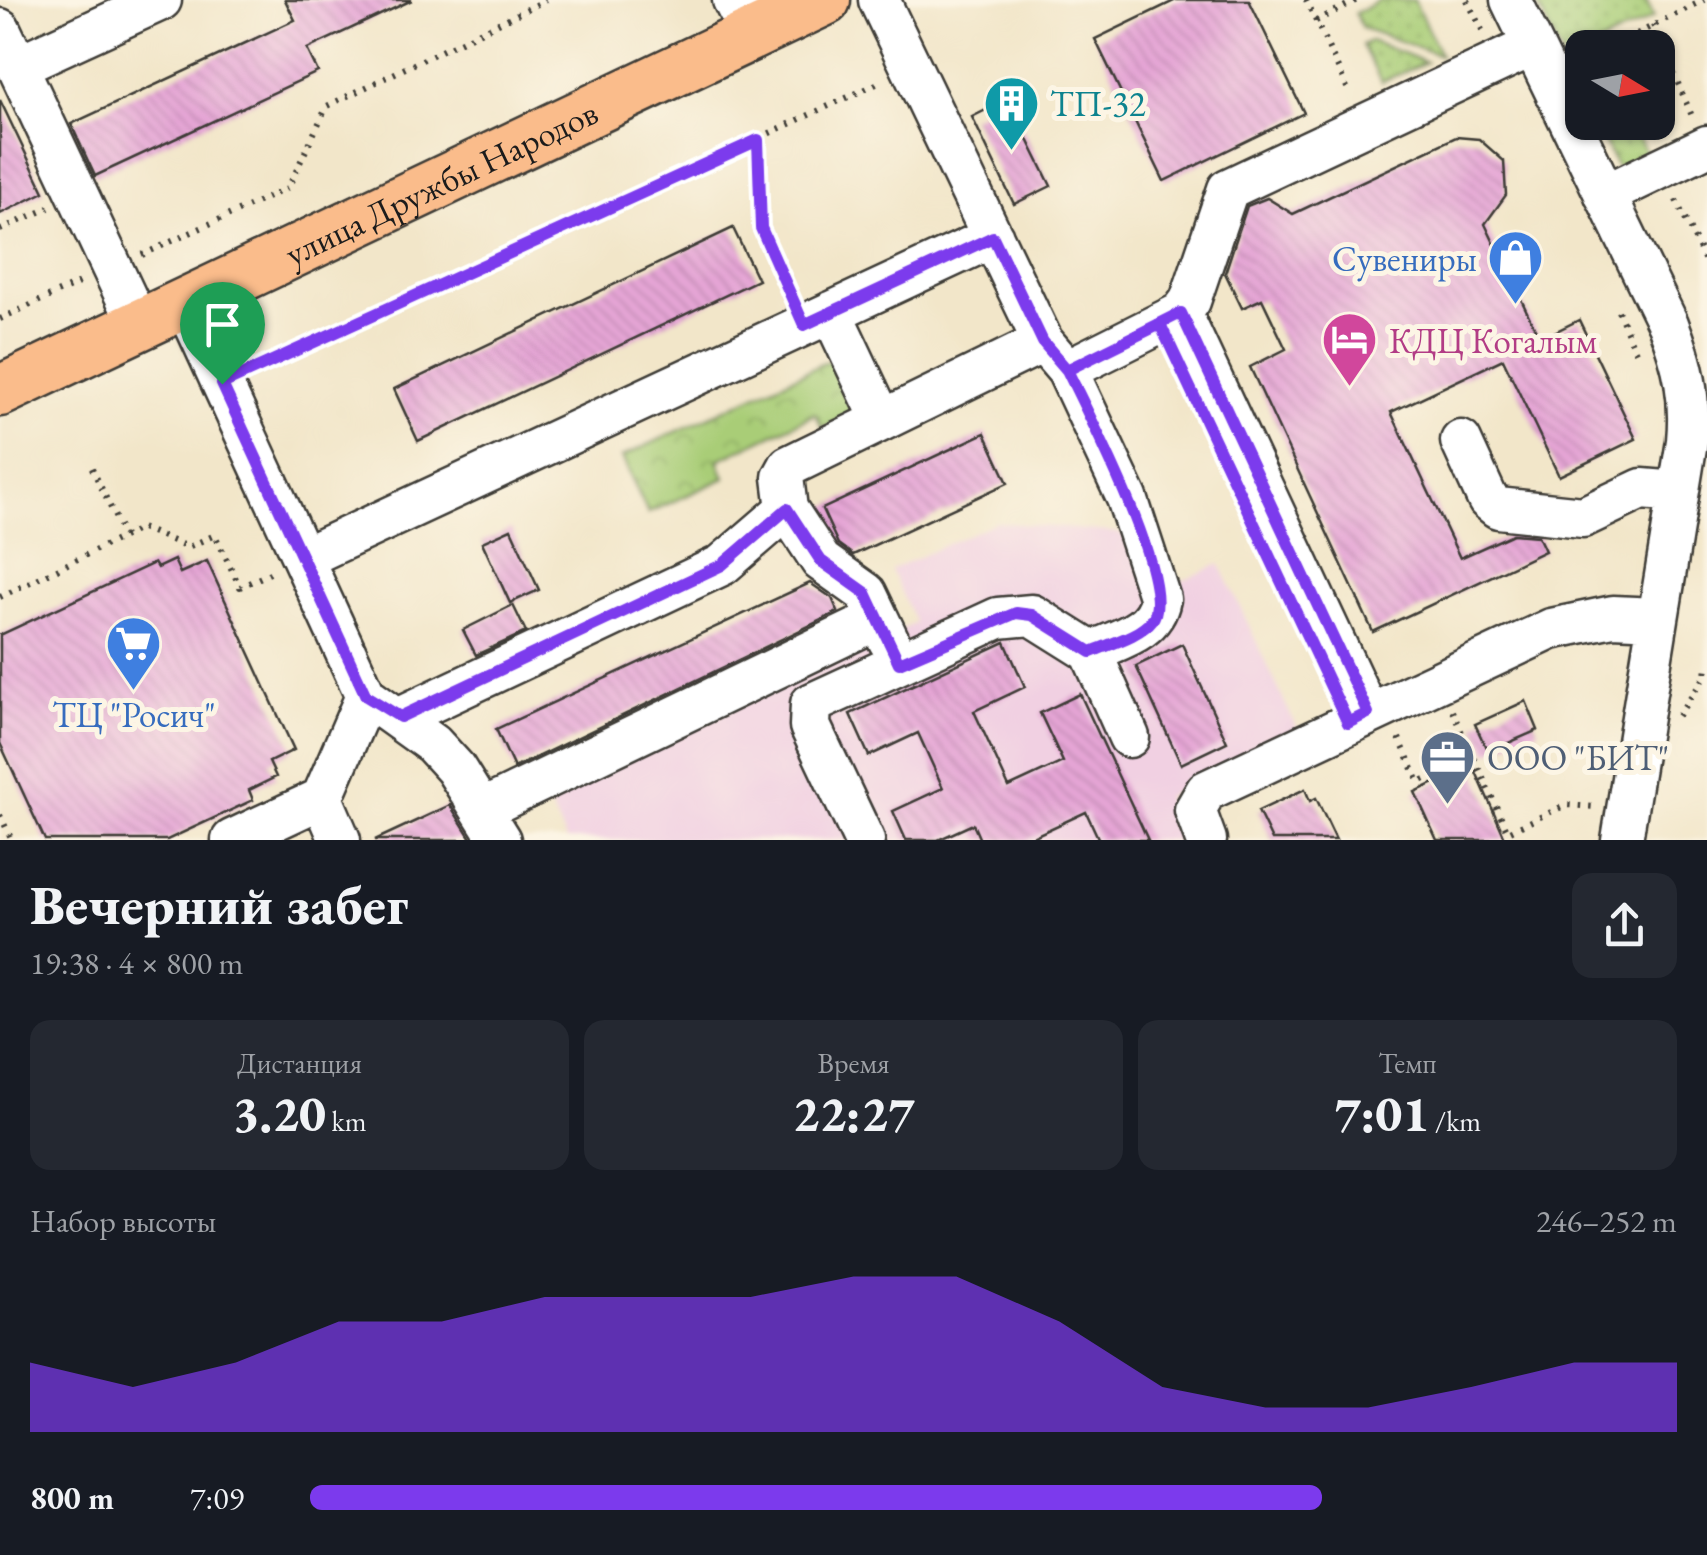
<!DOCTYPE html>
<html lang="ru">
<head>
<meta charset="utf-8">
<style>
	body { margin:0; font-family:"EB Garamond",serif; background:#242831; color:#f1f3f6; height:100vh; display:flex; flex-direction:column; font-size:38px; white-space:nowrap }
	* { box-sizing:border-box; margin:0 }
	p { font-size:32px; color:#9ea1a6 }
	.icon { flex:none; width:55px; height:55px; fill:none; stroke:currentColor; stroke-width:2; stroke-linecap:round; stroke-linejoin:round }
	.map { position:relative; height:840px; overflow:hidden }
	.panel { display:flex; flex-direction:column; background:#171b24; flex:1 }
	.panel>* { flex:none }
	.needle { width:65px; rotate:100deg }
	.tools { position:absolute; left:1565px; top:30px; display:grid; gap:20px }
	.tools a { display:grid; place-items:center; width:110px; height:110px; border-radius:20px; background:#171b24; box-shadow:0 2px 8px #0004; font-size:50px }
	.pin { position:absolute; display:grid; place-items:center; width:85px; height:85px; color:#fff; margin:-102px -42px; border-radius:50% 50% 50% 0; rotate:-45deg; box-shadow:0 0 10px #0007 }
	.pin .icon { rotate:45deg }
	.round { display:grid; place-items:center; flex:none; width:105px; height:105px; border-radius:20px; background:#242831 }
	.headline { display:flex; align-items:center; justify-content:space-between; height:170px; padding:0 30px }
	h1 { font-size:55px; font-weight:800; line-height:75px }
	.metrics { display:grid; grid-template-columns:repeat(3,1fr); gap:15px; height:170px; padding:10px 30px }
	.metrics div { display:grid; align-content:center; border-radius:20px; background:#242831; text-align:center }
	.metrics b { font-size:50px; font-weight:800 }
	.metrics small { font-size:28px; font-weight:400 }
	.metrics p { font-size:28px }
	.chart { height:280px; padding:20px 30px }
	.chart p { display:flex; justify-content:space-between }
	.chart svg { width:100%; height:180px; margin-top:10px; fill:#7c3aed; opacity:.7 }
	ul { padding:0 30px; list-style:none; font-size:32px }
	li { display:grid; grid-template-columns:160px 120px 1fr; align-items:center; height:75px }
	li i { height:25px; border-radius:12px; background:#7c3aed }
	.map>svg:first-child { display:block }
</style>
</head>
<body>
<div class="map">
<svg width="1707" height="840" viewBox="0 0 1707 840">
	<defs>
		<pattern id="grass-dots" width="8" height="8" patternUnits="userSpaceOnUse" patternTransform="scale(2.5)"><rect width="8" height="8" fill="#a9cd77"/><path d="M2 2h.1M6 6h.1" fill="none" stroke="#91af66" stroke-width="1.8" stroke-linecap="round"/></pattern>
		<pattern id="park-crowns" width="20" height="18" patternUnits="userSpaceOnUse" patternTransform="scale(2.5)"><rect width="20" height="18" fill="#a9cd77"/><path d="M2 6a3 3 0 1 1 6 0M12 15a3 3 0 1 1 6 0" fill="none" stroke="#91af66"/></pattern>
		<pattern id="building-back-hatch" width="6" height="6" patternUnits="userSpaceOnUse" patternTransform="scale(2.5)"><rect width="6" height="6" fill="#e5a5d5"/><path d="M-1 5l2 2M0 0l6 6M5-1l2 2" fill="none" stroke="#c48db6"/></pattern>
	</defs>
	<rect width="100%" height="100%" fill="#fcf5e5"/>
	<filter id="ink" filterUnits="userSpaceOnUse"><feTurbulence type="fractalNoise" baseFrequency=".01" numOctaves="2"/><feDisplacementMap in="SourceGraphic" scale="20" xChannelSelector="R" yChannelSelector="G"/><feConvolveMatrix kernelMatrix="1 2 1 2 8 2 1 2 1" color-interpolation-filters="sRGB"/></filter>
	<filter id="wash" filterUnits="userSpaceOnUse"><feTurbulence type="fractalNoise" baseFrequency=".0048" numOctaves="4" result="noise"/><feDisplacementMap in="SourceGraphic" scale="40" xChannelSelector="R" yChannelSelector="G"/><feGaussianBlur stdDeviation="2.25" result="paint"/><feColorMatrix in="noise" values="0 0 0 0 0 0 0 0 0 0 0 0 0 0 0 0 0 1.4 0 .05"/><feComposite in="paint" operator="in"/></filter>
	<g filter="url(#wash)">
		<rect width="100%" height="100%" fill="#f2e6c9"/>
		<path fill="#f1d0e2" d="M 996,522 L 1119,533 L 1163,554 L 1177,583 L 1220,564 L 1299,733 L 1165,797 L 1184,840 L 566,840 L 546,798 L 915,623 L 891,570 Z"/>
		<path fill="url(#grass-dots)" stroke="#62744a" stroke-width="2.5" d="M 1381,0 L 1414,0 L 1440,55 L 1362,28 L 1355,13 Z
			M 1535,0 L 1646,0 L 1654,17 L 1594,47 L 1582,48 L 1582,97 Z
			M 1370,41 L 1371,41 L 1426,62 L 1381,82 L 1362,45 Z
			M 1595,123 L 1631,123 L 1647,155 L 1618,170 Z"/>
		<path fill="url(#park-crowns)" stroke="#62744a" stroke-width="2.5" d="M 835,358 L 860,411 L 823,428 L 815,414 L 718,460 L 725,478 L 648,513 L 622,457 Z"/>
		<g id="blocks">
			<path fill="url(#building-back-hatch)" d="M 285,0 L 412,0 L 307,49 L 318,72 L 95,176 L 71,124 L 295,20 Z
				M 1176,0 L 1249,0 L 1304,113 L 1164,181 L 1095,39 Z
				M 1008,99 L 1051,186 L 1014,204 L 972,117 Z
				M 0,100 L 44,192 L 0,214 Z
				M 1456,137 L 1479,139 L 1504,161 L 1506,195 L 1485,224 L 1540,339 L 1579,320 L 1636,439 L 1559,476 L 1503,359 L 1391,412 L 1460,558 L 1513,534 L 1538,536 L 1545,551 L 1373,632 L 1250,367 L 1286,349 L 1262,299 L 1242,308 L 1225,273 L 1247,206 L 1267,198 L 1293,214 Z
				M 733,228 L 758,280 L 418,441 L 394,389 Z
				M 985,433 L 1008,483 L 853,555 L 838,544 L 822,509 Z
				M 511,529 L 539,590 L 510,603 L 482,542 Z
				M 174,560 L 180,573 L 207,561 L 294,750 L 269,762 L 276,777 L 249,790 L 253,800 L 167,840 L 45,840 L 0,743 L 0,635 L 154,563 L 157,568 Z
				M 810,583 L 832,598 L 838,612 L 514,768 L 496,729 Z
				M 513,605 L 526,632 L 476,655 L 463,630 Z
				M 1005,642 L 1025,687 L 974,711 L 1009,787 L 1063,762 L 1040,713 L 1080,694 L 1148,840 L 1099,840 L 1086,812 L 1026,840 L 980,840 L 973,824 L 938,840 L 906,840 L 893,811 L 943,788 L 918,733 L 869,756 L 850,714 Z
				M 1182,644 L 1227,742 L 1181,764 L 1136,666 Z
				M 1526,701 L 1538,730 L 1488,752 L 1475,724 Z
				M 1473,765 L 1506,840 L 1437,840 L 1415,792 Z
				M 1305,789 L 1310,801 L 1316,798 L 1336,840 L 1272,840 L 1258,811 Z
				M 450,805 L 472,840 L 375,840 Z"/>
		</g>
	</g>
	<g filter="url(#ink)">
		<use href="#blocks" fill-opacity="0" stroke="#3c3a36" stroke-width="2.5"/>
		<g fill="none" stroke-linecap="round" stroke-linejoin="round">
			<defs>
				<path id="minor" d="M 733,0 L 751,35
					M 879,0 L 1043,342 L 1067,370 L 1181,313
					M 1511,0 L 1668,324 C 1684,365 1691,397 1687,441 L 1622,840
					M 0,29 L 139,325
					M 17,66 L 161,0
					M 1605,195 L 1707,146
					M 185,303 L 366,696 L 433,744 L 455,768 L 500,840
					M 831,312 L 882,420
					M 1461,441 L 1488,500 L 1498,508 L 1583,517 L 1642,489 L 1678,492
					M 787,509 L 821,561 L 866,593 L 889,641
					M 303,558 L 993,237
					M 1091,652 L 1129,737
					M 1368,713 L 1181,313 L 1190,301 L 1228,189 L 1532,46
					M 400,717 L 722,565 L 787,509 L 783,477 L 789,466 L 1043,342
					M 483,809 L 878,619
					M 232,840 L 322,798
					M 340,840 L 322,798 L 366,696
					M 864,840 L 810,726 L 811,704 L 998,618 L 1032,615 L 1091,652 C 1119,639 1154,632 1160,599 L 1127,498 L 1067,370
					M 1206,840 L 1195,810 L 1206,791 L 1551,629 L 1613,616 L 1657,618"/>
				<g id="major">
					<path id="s1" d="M 0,391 L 825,0"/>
				</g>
			</defs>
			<use href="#minor" stroke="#3c3a36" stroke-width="45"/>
			<use href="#major" stroke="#3c3a36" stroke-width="55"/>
			<path stroke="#3c3a36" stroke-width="6" stroke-dasharray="2.5 8" stroke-linecap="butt" d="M 1306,0 L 1350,94
				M 1467,0 L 1482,30
				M 1316,21 L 1357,0
				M 1653,25 L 1692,116
				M 1609,48 L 1704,0
				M 1638,122 L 1647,139
				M 758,140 L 761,228 L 792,297
				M 1676,200 L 1707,265
				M 0,230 L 49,208
				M 142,255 L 288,188 L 327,106 L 546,0
				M 1618,311 L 1639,359
				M 0,319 L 81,282
				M 254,370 L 883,81
				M 92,468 L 124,536
				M 0,597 L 141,528 L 188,547 L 215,535 L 240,587 L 270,573
				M 1452,711 L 1508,832 L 1566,805 L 1595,807
				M 1678,716 L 1706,675 L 1707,666
				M 1399,738 L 1419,782 L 1473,757
				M 0,815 L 12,840"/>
			<use href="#minor" stroke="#fff" stroke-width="40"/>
			<use href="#major" stroke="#fabc8b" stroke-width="50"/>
		</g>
	</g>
	<g fill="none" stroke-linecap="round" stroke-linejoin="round" filter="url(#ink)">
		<defs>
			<path id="route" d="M 222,384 L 366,696 L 400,717 L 722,565 L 787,509 L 821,561 L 866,593 L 899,663 L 1016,613 L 1032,615 L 1091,652 C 1109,644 1140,636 1152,620 C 1179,587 1086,410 1067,370 L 1160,324 L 1348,723 L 1368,713 L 1181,313 L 1067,370 L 1043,342 L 993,237 L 804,325 L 761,228 L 758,140 L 222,384"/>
		</defs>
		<use href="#route" stroke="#fff" stroke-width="20"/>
		<use href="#route" stroke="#7c3aed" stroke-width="12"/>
	</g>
	<defs>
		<symbol id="building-pin" viewBox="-11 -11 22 30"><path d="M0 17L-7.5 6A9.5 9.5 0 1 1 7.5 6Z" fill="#0f9aa8" stroke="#fcf5e5"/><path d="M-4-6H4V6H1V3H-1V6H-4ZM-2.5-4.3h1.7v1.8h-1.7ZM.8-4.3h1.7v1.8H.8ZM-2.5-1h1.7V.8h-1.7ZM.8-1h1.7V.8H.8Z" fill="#fff"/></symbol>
		<symbol id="shop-pin" viewBox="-11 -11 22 30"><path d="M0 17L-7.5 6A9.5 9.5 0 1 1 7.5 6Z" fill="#3f7fe0" stroke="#fcf5e5"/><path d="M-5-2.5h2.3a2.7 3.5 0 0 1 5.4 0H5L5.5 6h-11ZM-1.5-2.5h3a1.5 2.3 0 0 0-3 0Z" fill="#fff"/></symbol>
		<symbol id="hotel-pin" viewBox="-11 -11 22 30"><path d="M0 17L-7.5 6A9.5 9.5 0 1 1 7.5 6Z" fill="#d1479c" stroke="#fcf5e5"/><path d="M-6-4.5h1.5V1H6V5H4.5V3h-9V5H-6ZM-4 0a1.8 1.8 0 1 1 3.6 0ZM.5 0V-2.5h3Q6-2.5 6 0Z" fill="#fff"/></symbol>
		<symbol id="supermarket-pin" viewBox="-11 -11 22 30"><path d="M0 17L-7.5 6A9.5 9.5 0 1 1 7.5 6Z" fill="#3f7fe0" stroke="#fcf5e5"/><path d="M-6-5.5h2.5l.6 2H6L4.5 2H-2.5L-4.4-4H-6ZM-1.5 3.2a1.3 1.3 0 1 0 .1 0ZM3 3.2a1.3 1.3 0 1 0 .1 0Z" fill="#fff"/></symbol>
		<symbol id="office-pin" viewBox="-11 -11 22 30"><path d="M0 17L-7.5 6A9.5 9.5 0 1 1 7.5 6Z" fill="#5c6f8a" stroke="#fcf5e5"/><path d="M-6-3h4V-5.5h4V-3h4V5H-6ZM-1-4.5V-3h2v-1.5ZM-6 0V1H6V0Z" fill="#fff"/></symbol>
	</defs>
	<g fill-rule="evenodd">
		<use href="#building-pin" x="980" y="72" width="63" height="86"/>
		<use href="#shop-pin" x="1484" y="226" width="63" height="86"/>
		<use href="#hotel-pin" x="1318" y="308" width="63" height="86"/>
		<use href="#supermarket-pin" x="102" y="612" width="63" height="86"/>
		<use href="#office-pin" x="1416" y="726" width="63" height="86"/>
	</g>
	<g text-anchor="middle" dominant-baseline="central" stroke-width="10" stroke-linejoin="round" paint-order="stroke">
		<g font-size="35" fill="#0d838f" stroke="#fcf5e5" text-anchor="start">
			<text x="1050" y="103">ТП-32</text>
		</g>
		<g font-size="35" fill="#1c1c1c" stroke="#fcf5e5">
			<text stroke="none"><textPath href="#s1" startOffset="488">улица Дружбы Народов</textPath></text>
		</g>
		<g font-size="35" fill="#366cbe" stroke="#fcf5e5" text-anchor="end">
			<text x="1477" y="258">Сувениры</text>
			<text x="134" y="714" text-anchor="middle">ТЦ "Росич"</text>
		</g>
		<g font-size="35" fill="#b23c85" stroke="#fcf5e5" text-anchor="start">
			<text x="1389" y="340">КДЦ Когалым</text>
		</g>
		<g font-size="35" fill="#4e5e75" stroke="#fcf5e5" text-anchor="start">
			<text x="1487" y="757">ООО "БИТ"</text>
		</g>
	</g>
</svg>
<div class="tools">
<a><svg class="needle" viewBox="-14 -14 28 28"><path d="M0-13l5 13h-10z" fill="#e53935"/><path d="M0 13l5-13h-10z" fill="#9ea1a6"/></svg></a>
</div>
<div class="pin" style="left:222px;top:384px;background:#1e9e55"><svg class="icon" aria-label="arrive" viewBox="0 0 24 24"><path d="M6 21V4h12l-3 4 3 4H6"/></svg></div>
</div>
<section class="panel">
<div class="headline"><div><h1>Вечерний забег</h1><p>19:38 · 4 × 800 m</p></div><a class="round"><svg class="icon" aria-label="share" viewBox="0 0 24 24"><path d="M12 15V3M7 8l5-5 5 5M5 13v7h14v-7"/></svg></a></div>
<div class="metrics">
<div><p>Дистанция</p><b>3.20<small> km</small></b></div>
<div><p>Время</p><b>22:27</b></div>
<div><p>Темп</p><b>7:01<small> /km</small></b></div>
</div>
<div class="chart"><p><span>Набор высоты</span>246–252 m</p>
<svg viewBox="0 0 160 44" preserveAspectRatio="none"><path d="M0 44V27L10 33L20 27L30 17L40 17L50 11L60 11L70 11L80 6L90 6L100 17L110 33L120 38L130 38L140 33L150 27L160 27V44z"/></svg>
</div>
<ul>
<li><b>800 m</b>7:09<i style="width:74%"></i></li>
</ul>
</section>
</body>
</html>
